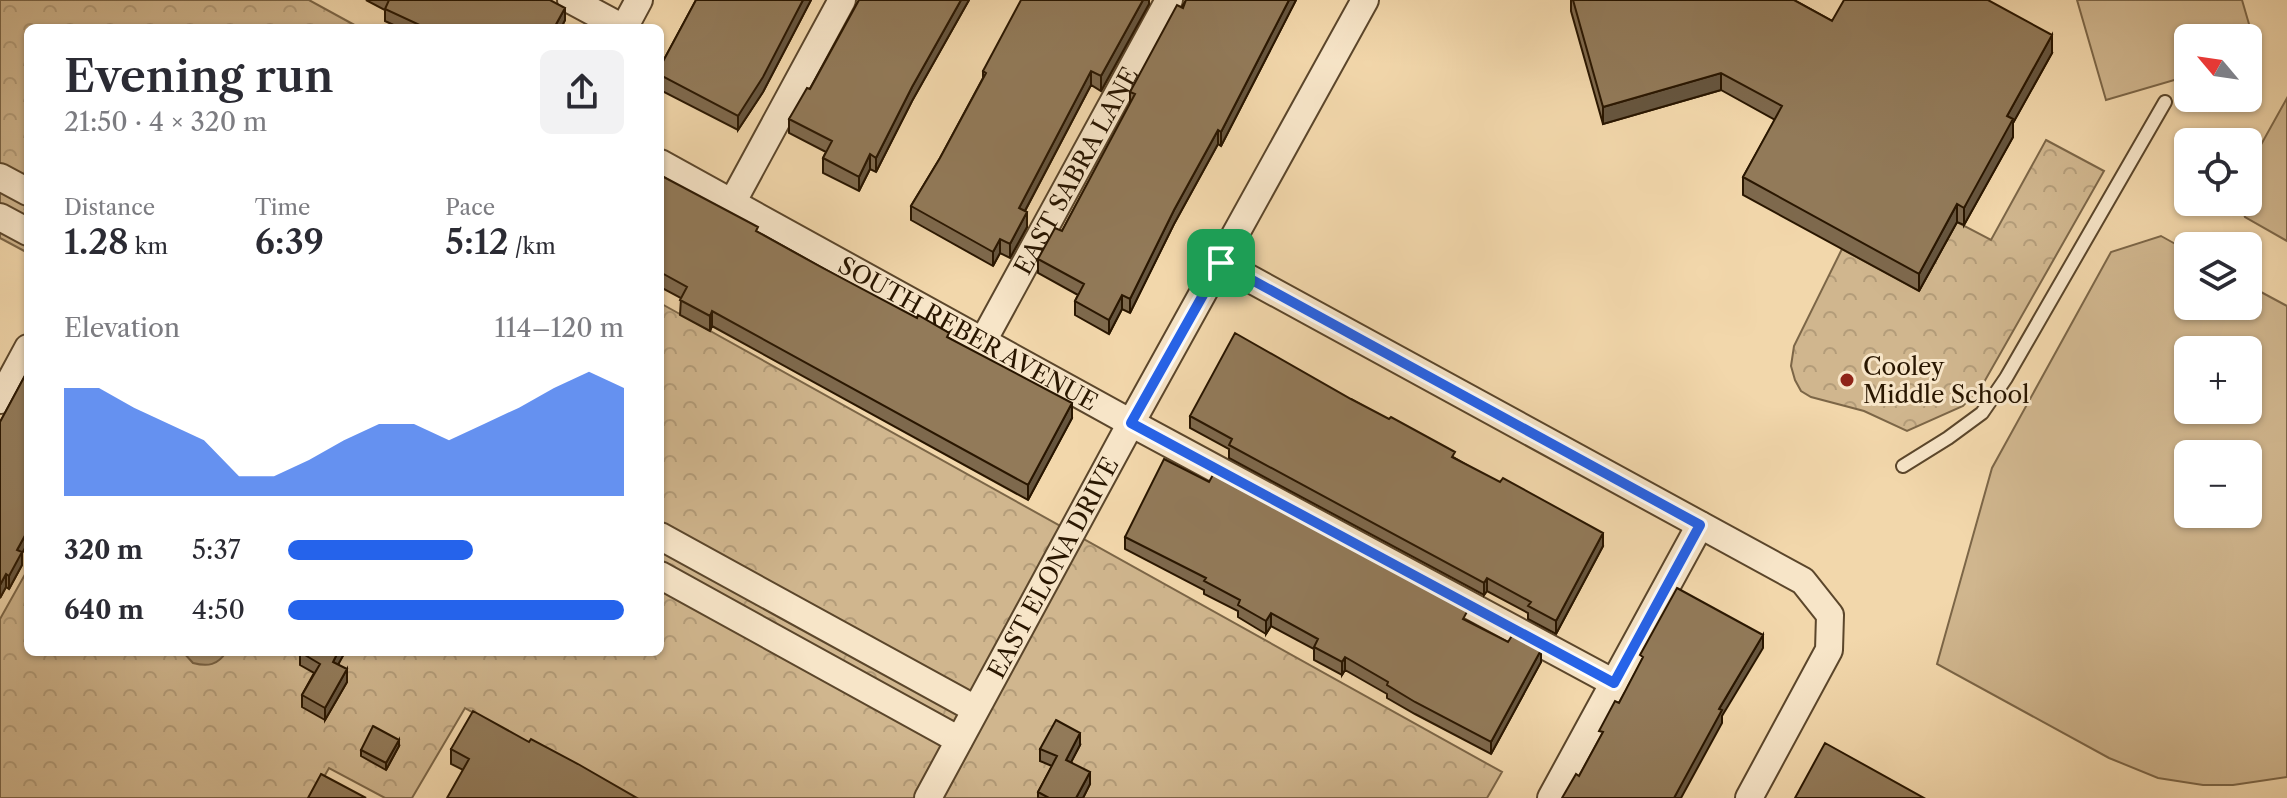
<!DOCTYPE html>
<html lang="en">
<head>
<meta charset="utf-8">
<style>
	body { margin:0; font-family:"Libre Caslon Text",serif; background:#f2f2f3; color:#2b2b33; height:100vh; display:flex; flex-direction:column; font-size:30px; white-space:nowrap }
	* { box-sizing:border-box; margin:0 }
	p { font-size:26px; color:#7c7c81 }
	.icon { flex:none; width:44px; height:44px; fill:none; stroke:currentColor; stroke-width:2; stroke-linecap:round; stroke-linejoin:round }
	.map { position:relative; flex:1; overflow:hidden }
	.details { position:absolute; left:24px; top:24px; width:640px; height:632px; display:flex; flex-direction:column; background:#fff; border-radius:12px; box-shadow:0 2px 6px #0004 }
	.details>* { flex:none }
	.needle { width:52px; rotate:299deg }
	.controls { position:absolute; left:2174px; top:24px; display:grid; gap:16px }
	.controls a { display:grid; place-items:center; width:88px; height:88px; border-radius:12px; background:#fff; box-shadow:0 2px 6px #0004; font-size:40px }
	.pin { position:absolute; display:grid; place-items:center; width:68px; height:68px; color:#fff; margin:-34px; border-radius:16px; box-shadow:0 4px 12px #0006 }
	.round { display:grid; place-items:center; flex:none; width:84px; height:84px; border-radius:12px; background:#f2f2f3 }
	.summary { display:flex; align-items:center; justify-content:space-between; height:136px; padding:0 40px }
	h1 { font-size:44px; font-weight:600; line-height:60px }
	.metrics { display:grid; grid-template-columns:repeat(3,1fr); gap:12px; height:136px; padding:8px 40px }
	.metrics div { display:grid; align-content:center }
	.metrics b { font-size:34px; font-weight:600 }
	.metrics small { font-size:22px; font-weight:400 }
	.metrics p { font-size:22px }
	.chart { height:224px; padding:16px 40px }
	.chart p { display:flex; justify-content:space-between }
	.chart svg { width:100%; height:144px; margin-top:8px; fill:#2563eb; opacity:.7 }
	ul { padding:0 40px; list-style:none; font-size:26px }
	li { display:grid; grid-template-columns:128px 96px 1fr; align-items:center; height:60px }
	li i { height:20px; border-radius:10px; background:#2563eb }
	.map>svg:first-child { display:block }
</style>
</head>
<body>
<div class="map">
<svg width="2287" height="798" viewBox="0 0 2287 798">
	<defs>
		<pattern id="park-crowns" width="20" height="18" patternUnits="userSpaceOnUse" patternTransform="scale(2)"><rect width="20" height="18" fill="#d0b68e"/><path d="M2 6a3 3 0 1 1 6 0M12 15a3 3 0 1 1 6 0" fill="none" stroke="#b39c79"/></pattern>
	</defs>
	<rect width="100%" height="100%" fill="#f2d7ab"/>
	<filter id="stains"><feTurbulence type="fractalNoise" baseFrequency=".0025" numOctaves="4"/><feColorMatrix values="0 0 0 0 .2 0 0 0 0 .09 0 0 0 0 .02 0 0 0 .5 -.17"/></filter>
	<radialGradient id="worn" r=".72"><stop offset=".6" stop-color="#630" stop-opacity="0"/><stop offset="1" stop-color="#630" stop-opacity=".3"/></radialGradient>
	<path fill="url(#park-crowns)" stroke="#7c6647" stroke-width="2" d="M 0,0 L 309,0 L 360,28 L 28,28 L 28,253 L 0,238 Z
		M 2046,140 L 2104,171 L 1983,384 L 1963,406 L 1907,431 L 1864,411 L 1811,397 L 1801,391 L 1795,380 L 1791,366 L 1794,346 L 1842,249 L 1919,291 L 1957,222 L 1991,240 Z
		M 660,303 L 1502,772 L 1487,798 L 628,798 L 465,708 L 412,798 L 385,798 L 329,768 L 312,798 L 0,798 L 0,619 L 28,569 L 28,652 L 660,652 Z"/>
	<path fill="#d0b68e" stroke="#7c6647" stroke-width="2" fill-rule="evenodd" d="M 2077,0 L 2242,0 L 2258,55 L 2248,58 L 2248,38 L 2188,38 L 2188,76 L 2106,100 Z
		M 2287,98 L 2287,241 L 2245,217 L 2240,202 L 2248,202 L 2248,168 Z
		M 2161,236 L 2188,251 L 2188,306 L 2248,306 L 2248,285 L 2287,306 L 2287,777 L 2233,785 L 2203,785 L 2158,778 L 2109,758 L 1937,664 L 1992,468 L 2111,252 ZM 2188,350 L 2248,350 L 2248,410 L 2188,410 ZM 2188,454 L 2248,454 L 2248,514 L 2188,514 Z"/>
	<path fill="#ae9571" stroke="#796244" stroke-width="2" d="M 183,652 L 226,652 C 218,665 208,667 193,663 Z"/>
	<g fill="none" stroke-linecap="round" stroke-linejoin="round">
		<defs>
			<path id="service" d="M 1903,466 L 1948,438 L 1982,413 L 2006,378 L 2165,102"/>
			<g id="minor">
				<path d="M 571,0 L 623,28"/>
				<path d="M 624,28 L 639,0"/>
				<path id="s1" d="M 660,163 L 1131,423 L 1614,683"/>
				<path d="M 0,177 L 28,192"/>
				<path d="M 732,203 L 842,0"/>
				<path d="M 0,217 L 28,232"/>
				<path d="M 1221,263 L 1803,581 L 1830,615 L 1829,650 L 1749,798"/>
				<path id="s2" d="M 983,341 L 1169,0"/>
				<path d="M 0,400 L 28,348"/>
				<path d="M 660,536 L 975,709"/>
				<path d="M 660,575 L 959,740"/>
				<path id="s3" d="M 928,798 L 1131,423 L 1365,0"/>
				<path d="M 1551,798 L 1700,525"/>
			</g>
		</defs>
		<use href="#service" stroke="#5b462b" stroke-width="16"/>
		<use href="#minor" stroke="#5b462b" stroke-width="30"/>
		<use href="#service" stroke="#f7e5c8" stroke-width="12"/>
		<use href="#minor" stroke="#f7e5c8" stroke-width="26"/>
	</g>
	<path fill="#7e694d" stroke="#291600" stroke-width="2" d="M 366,0 L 550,0 L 565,20 L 561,28 L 400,28 L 385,21 L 385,10 Z
		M 696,0 L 811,0 L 763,92 L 738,130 L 660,90 L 660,67 Z
		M 859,0 L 969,0 L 912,101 L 876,172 L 870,169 L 859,191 L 823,173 L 823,158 L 826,152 L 789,133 L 789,119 L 810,89 Z
		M 1149,0 L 1149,4 L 1101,91 L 1091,85 L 1025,211 L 1027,227 L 1010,258 L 1000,253 L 993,266 L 911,220 L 911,206 L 940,158 L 983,78 L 983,71 Z
		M 1186,0 L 1296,0 L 1221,146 L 1218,144 L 1174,224 L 1130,313 L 1122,309 L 1109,334 L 1075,315 L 1075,301 L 1078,295 L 1038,273 L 1038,259 L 1062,231 L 1130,105 L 1130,92 Z
		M 1571,0 L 1794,0 L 1832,21 L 2052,53 L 2013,123 L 2013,137 L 1964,225 L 1957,222 L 1919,291 L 1743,195 L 1743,177 L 1775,120 L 1721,90 L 1603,124 L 1571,11 Z
		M 660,175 L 758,232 L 949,338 L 1072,418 L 1028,500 L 712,326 L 710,331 L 680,315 L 681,298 L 660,287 Z
		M 28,370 L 28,543 L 22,553 L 22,565 L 9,589 L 6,587 L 0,598 L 0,422 Z
		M 1351,399 L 1455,458 L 1603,546 L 1556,634 L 1528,619 L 1528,613 L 1487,591 L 1484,595 L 1229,458 L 1229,449 L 1190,428 L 1190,416 Z
		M 1125,537 L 1468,621 L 1541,662 L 1491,754 L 1415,714 L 1387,698 L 1387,694 L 1345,670 L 1342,675 L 1314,660 L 1314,649 L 1271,626 L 1266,634 L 1238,617 L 1238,611 L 1204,594 L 1204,590 L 1125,549 Z
		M 300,652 L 345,652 L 338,664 L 347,682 L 325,720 L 302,707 L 302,695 L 314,673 L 300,665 Z
		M 529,742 L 463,770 L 451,764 L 451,749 Z
		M 1080,745 L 1071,762 L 1090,784 L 1083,798 L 1038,798 L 1038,792 L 1052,766 L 1040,761 L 1040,749 Z
		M 399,746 L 386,770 L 361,756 L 361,750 Z"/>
	<path fill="#66553e" stroke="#291600" stroke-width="2" d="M 803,0 L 811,0 L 763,92 L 738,130 L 738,116 Z
		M 961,0 L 969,0 L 912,101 L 876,172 L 876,158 L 912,87 Z
		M 1143,0 L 1149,0 L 1149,4 L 1101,91 L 1101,76 Z
		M 1289,0 L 1296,0 L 1221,146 L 1221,132 Z
		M 565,8 L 565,20 L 561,28 L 554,28 Z
		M 2052,35 L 2052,53 L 2013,123 L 2013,137 L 1964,225 L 1964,208 L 2007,116 Z
		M 1091,71 L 1091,85 L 1019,222 L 1019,208 Z
		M 1721,73 L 1721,90 L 1603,124 L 1603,107 Z
		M 1218,130 L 1218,144 L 1174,224 L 1130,313 L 1130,299 L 1174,210 Z
		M 870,154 L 870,169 L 859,191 L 859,177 Z
		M 1957,204 L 1957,222 L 1919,291 L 1919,274 Z
		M 1027,212 L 1027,227 L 1010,258 L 1010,244 Z
		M 1000,239 L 1000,253 L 993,266 L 993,252 Z
		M 1122,295 L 1122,309 L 1109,334 L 1109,320 Z
		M 712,311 L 712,326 L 710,331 L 710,316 Z
		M 1072,403 L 1072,418 L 1028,500 L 1028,485 Z
		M 28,530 L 28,543 L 22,553 L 22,565 L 9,589 L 9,576 L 17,550 Z
		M 1603,533 L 1603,546 L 1556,634 L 1556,621 Z
		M 6,574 L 6,587 L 0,598 L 0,585 Z
		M 1487,578 L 1487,591 L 1484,595 L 1484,583 Z
		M 1271,613 L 1271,626 L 1266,634 L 1266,621 Z
		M 1763,635 L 1763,648 L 1722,716 L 1722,723 L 1681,798 L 1674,798 L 1719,709 Z
		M 1541,650 L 1541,662 L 1491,754 L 1491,742 Z
		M 338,652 L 345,652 L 333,674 L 333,662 Z
		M 1345,657 L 1345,670 L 1342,675 L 1342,662 Z
		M 347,669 L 347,682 L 325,720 L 325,708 Z
		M 1080,733 L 1080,745 L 1066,772 L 1066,760 Z
		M 399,740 L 399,746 L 386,770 L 386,763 Z
		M 1090,772 L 1090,784 L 1083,798 L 1076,798 Z"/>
	<path fill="#927a59" stroke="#291600" stroke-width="2" d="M 389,0 L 550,0 L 565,8 L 554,28 L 426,28 L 385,9 Z
		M 696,0 L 803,0 L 763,77 L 738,116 L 660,75 L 660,67 Z
		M 859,0 L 961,0 L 912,87 L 876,158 L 870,154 L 859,177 L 823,158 L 832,141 L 789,119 L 807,88 L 810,89 Z
		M 1021,0 L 1143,0 L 1101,76 L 1091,71 L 1019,208 L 1027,212 L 1010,244 L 1000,239 L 993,252 L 911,206 L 940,158 L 986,73 L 983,71 Z
		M 1186,0 L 1289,0 L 1221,132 L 1218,130 L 1174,210 L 1130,299 L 1122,295 L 1109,320 L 1075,301 L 1084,284 L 1038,259 L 1055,228 L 1062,231 L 1135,94 L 1130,92 L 1177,5 L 1183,8 Z
		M 1573,0 L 1794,0 L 1832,21 L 1844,0 L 1988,0 L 2052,35 L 2007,116 L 2013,119 L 1964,208 L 1957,204 L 1919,274 L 1743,177 L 1782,106 L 1721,73 L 1603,107 Z
		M 660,175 L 758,227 L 756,231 L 819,266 L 917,318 L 918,315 L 949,333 L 947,337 L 1072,403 L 1028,485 L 712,311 L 710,316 L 680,300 L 687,287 L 660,272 Z
		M 1235,333 L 1351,399 L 1389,419 L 1391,417 L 1455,452 L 1452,457 L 1500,482 L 1503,478 L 1603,533 L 1556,621 L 1528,606 L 1531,602 L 1487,578 L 1484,583 L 1229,445 L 1232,439 L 1190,416 Z
		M 28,370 L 28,530 L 17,550 L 22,552 L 9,576 L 6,574 L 0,585 L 0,422 Z
		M 1164,459 L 1209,482 L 1214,473 L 1468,610 L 1463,619 L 1508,642 L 1513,634 L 1541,650 L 1491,742 L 1415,702 L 1387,685 L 1388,682 L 1345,657 L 1342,662 L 1314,647 L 1318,639 L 1271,613 L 1266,621 L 1238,605 L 1240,600 L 1204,581 L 1206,578 L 1125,537 Z
		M 1677,588 L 1763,635 L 1719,709 L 1722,710 L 1674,798 L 1562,798 L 1576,774 L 1579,776 L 1603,732 L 1599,731 L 1615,701 L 1619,703 L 1643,657 L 1640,655 Z
		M 300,652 L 338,652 L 333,662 L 347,669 L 325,708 L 302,695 L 320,664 Z
		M 473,711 L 529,742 L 531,739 L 578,764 L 637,798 L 447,798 L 469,759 L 451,749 Z
		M 1056,720 L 1080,733 L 1066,760 L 1090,772 L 1076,798 L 1049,798 L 1038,792 L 1057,756 L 1040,749 Z
		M 373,726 L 399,740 L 386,763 L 361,750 Z
		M 1825,743 L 1924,798 L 1795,798 Z
		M 321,774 L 366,798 L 308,798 Z"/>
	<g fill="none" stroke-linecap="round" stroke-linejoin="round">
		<defs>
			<path id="route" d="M 1221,263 L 1700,525 L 1614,683 L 1131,423 Z"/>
		</defs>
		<use href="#route" stroke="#fff" stroke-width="16"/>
		<use href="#route" stroke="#2563eb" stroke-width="10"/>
	</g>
	<circle fill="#8f2418" stroke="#f7e5c8" stroke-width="3" cx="1847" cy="380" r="8"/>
	<g text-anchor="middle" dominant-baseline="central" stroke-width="6" stroke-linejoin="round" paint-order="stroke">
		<g font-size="24" fill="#291600" stroke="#f7e5c8">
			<text stroke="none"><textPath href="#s2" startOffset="194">EAST SABRA LANE</textPath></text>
			<text stroke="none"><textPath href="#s1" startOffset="352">SOUTH REBER AVENUE</textPath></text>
			<text stroke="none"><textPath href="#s3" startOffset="262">EAST ELONA DRIVE</textPath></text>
		</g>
		<g font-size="24" fill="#291600" stroke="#f7e5c8" text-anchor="start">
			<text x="1863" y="366">Cooley<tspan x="1863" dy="28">Middle School</tspan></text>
		</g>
	</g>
	<rect width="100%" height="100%" filter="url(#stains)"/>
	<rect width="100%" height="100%" fill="url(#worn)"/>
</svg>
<div class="controls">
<a><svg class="needle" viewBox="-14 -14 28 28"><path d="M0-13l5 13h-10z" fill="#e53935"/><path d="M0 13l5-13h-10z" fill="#7c7c81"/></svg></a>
<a><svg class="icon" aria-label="locate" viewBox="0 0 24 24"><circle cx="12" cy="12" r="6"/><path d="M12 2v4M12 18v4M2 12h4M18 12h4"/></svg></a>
<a><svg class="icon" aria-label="layers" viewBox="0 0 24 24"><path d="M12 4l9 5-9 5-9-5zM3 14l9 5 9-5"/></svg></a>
<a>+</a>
<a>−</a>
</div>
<div class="pin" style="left:1221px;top:263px;background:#1e9e55"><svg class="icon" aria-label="arrive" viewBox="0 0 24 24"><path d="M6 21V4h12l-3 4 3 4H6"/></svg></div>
<section class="details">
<div class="summary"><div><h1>Evening run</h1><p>21:50 · 4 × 320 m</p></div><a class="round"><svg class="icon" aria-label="share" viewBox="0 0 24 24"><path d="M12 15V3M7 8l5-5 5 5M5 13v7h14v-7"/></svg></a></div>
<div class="metrics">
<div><p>Distance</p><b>1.28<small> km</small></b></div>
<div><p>Time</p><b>6:39</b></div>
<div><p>Pace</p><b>5:12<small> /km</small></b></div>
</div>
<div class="chart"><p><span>Elevation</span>114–120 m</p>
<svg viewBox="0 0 160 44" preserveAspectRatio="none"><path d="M0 44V11L10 11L20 17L30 22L40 27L50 38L60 38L70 33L80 27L90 22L100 22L110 27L120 22L130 17L140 11L150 6L160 11V44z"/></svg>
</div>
<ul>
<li><b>320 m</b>5:37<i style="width:55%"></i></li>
<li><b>640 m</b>4:50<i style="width:100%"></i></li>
</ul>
</section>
</div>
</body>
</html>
